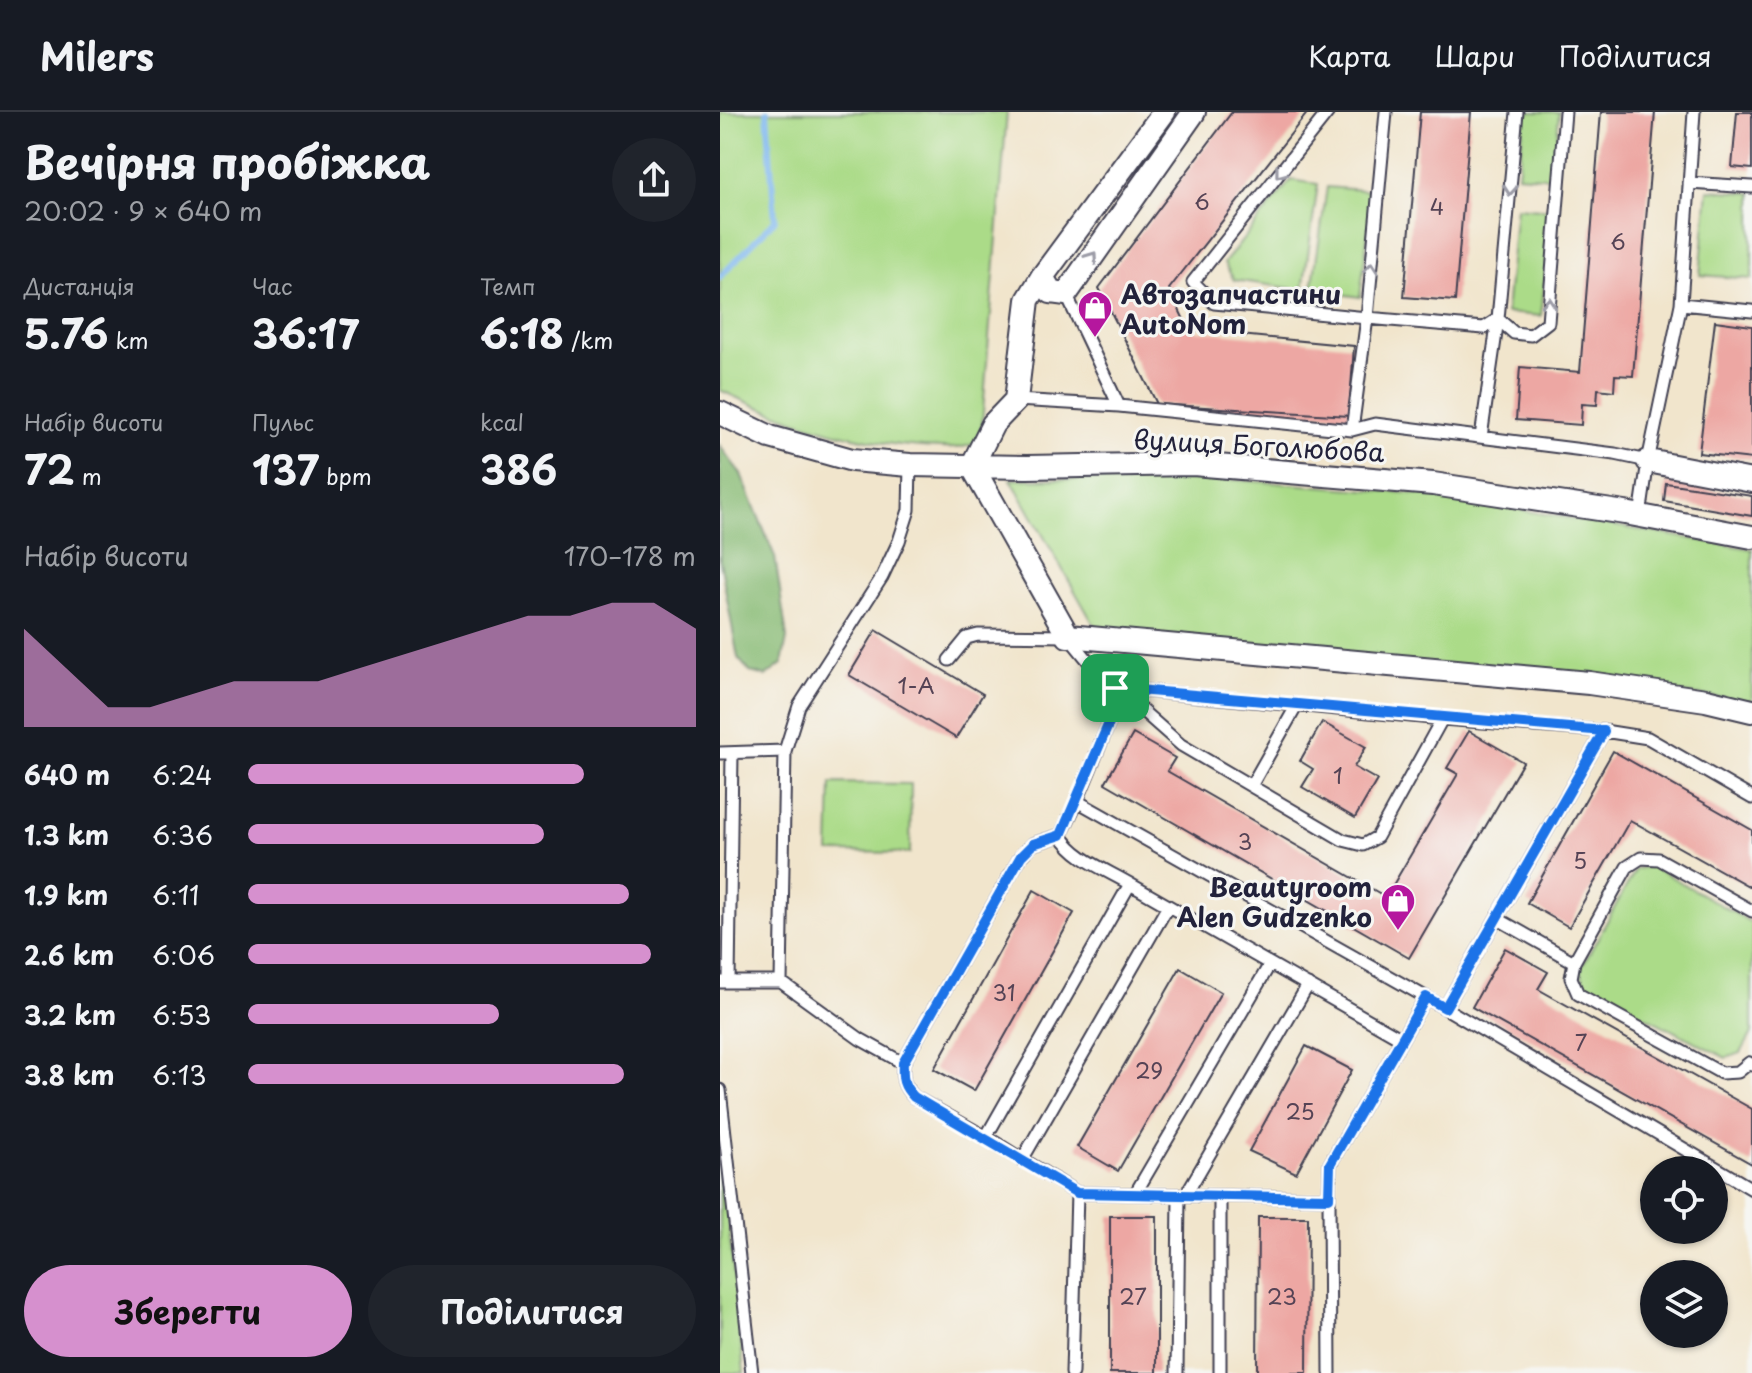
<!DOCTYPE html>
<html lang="uk">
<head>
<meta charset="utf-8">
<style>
	body { margin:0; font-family:"Playpen Sans",sans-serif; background:#20242c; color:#f1f3f6; height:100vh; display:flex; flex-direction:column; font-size:30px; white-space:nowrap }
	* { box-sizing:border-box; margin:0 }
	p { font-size:26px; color:#9ea1a6 }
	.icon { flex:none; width:44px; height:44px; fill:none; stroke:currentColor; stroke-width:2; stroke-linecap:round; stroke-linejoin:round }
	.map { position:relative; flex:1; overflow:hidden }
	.sheet { display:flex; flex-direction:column; background:#171b24; width:720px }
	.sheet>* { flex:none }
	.controls { position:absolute; left:920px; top:1044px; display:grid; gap:16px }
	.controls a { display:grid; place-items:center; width:88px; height:88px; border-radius:50%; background:#171b24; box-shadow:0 2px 6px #0004; font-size:40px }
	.pin { position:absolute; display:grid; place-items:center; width:68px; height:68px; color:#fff; margin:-34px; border-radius:16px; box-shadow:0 4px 12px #0006 }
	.round { display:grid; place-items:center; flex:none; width:84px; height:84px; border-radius:42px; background:#20242c }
	.overview { display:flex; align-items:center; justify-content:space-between; height:136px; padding:0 24px }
	h1 { font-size:44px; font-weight:700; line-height:60px }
	.figures { display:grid; grid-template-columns:repeat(3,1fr); gap:12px; height:136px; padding:8px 24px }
	.figures div { display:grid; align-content:center }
	.figures b { font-size:40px; font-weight:700 }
	.figures small { font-size:22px; font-weight:400 }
	.figures p { font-size:22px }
	.chart { height:224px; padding:16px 24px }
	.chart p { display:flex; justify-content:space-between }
	.chart svg { width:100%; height:144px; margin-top:8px; fill:#d690ce; opacity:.7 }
	.cta { display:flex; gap:16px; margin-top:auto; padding:16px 24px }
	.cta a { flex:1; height:92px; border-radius:48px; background:#d690ce; color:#111; font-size:32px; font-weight:700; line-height:92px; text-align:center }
	.cta a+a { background:#20242c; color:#f1f3f6 }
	ul { padding:0 24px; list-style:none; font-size:26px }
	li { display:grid; grid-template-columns:128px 96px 1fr; align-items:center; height:60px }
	li i { height:20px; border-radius:10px; background:#d690ce }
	header { display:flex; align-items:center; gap:48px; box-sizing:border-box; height:112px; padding:0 40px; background:#171b24; border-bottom:2px solid #363941 }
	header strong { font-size:38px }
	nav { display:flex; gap:44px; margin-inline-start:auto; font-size:28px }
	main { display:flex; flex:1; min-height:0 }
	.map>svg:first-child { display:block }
</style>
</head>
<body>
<header>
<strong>Milers</strong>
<nav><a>Карта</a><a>Шари</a><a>Поділитися</a></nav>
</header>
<main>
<section class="sheet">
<div class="overview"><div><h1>Вечірня пробіжка</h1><p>20:02 · 9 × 640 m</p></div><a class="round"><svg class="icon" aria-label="share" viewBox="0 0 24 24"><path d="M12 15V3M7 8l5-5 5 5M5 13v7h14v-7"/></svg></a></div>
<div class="figures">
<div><p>Дистанція</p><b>5.76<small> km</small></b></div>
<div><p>Час</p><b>36:17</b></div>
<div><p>Темп</p><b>6:18<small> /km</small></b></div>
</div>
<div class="figures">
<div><p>Набір висоти</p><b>72<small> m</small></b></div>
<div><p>Пульс</p><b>137<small> bpm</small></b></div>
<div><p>kcal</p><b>386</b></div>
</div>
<div class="chart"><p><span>Набір висоти</span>170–178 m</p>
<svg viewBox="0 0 160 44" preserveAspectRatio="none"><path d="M0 44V14L10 26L20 38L30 38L40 34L50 30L60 30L70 30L80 26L90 22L100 18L110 14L120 10L130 10L140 6L150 6L160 14V44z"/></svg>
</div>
<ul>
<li><b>640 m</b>6:24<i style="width:75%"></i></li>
<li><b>1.3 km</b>6:36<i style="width:66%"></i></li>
<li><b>1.9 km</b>6:11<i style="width:85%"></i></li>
<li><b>2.6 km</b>6:06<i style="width:90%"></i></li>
<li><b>3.2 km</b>6:53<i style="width:56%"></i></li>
<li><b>3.8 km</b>6:13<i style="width:84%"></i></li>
</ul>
<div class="cta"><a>Зберегти</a><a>Поділитися</a></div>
</section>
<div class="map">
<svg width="1032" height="1261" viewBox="0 0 1032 1261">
	<rect width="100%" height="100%" fill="#f6f6f2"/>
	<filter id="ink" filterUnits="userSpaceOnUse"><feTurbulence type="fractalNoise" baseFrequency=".0125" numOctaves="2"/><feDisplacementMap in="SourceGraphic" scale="16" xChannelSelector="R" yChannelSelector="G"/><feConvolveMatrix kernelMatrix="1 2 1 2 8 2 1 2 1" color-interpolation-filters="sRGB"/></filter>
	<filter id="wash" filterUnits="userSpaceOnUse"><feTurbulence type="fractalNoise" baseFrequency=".006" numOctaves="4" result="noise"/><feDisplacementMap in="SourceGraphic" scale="32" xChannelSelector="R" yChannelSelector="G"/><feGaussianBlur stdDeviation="1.8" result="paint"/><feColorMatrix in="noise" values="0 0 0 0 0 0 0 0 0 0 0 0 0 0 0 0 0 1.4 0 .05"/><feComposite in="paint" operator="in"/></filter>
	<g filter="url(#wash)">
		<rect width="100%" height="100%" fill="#f1e5cc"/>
		<path fill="#abdb88" stroke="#667e62" stroke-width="2" d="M 0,0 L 287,0 L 262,313 L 255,331 C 237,339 220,336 201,335 C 130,330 64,308 0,278 Z
			M 805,0 L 839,0 L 834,66 L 798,63 Z
			M 571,68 L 598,72 L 583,178 L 514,168 L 504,151 Z
			M 607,75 L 653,79 L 640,185 L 592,178 Z
			M 988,78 L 1032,81 L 1032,167 L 980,163 Z
			M 796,95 L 832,98 L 821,204 L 786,201 Z
			M 291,367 L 517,368 L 713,383 L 1032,437 L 1032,589 L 377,518 Z
			M 111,671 L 191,672 L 190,741 L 109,740 Z
			M 932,754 L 1032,811 L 1032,921 L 1021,941 L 1006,946 L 864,873 L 861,856 L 916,757 Z
			M 0,1042 L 1,1042 L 24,1261 L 0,1261 Z"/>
		<path fill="#88bb74" stroke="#556e58" stroke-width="2" d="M 0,334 L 21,362 L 55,445 L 67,526 L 62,552 L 46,564 L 30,560 L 18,546 L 0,449 Z"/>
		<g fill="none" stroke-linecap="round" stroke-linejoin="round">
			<path stroke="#7fb8f0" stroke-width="6" d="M 0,165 L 55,108 L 47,0"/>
		</g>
		<g id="blocks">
			<path fill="#eda7a3" d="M 512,0 L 588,0 L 449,177 L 469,218 L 634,234 L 629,304 L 437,292 L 379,176 Z
				M 700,0 L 751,0 L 735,189 L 684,185 Z
				M 881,0 L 935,0 L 913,264 L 895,263 L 894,279 L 878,277 L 877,293 L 862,292 L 861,313 L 796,308 L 800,255 L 860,260 Z
				M 1017,0 L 1032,0 L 1032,57 L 1012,55 Z
				M 995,209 L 1032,214 L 1032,347 L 979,341 Z
				M 946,371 L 1032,384 L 1032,404 L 944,389 Z
				M 156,518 L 263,582 L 236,626 L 129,563 Z
				M 602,610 L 646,635 L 634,655 L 657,668 L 635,706 L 582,675 L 593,657 L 580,649 Z
				M 749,619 L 803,650 L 689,846 L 385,671 L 413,622 L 455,646 L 447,659 L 666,785 L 738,662 L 727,656 Z
				M 893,639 L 1032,718 L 1032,776 L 910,708 L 849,815 L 807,791 Z
				M 314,778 L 354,801 L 254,979 L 214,957 Z
				M 785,836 L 828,860 L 818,877 L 1032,997 L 1032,1052 L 752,895 Z
				M 460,856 L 501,880 L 398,1059 L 357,1035 Z
				M 586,934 L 632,958 L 576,1061 L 529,1039 Z
				M 390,1104 L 437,1104 L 437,1261 L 390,1261 Z
				M 538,1105 L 588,1105 L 587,1261 L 537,1261 Z"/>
		</g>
	</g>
	<g filter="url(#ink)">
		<use href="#blocks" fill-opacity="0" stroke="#413f51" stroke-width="2"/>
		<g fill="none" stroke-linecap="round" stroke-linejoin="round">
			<defs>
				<path id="service" d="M 608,0 L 473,170 L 494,191 L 647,206 L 666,0
					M 969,71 L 1032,75
					M 346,182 L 399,294 L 632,318 L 655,312 L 895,342 L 928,349
					M 961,192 L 1032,199
					M 778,207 L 794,221 L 811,223 L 828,210 L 845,0
					M 296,288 L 399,294
					M 632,318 L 647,206 L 764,216 L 778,207
					M 761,325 L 778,207 L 797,0
					M 920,404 L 928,349 L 961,192 L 974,0
					M 229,548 L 247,526 L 258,523 L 348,524 L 375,557 L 461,633 L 623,728 L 643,733 L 657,725 L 722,607
					M 395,576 L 389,611 L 357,689 L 725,896 L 1032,1077
					M 395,576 L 722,607 L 884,619 L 928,626 L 1032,686
					M 0,641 L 65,639 L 79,594 L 162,465 L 179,429 L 189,398 L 190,353
					M 531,674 L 577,593
					M 357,689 L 341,723 C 355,747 387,758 410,772 L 266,1025 L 357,1081 L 415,1082 L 550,852
					M 410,772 L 682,927
					M 778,807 L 854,850 L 851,866 L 858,882 L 1001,961 L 1018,960 L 1029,951 L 1032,953
					M 854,850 L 907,755 L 921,746 L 939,747 L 1032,799
					M 0,870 L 61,870 L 140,927 L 183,951
					M 9,870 L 12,641
					M 61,870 L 65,639
					M 725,896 L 884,619
					M 0,978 L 32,1261
					M 266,1025 L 194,985 C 183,974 182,967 183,951 L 301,744 L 313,732 L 341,723
					M 302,1048 L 448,794
					M 415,1082 L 609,1086 L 610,1052 L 706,885
					M 465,1084 L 588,873
					M 500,1084 L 500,1261
					M 609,1086 L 610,1261
					M 352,1261 L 357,1081
					M 457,1261 L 459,1084"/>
				<path id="minor" d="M 322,165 L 331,180 L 346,182 L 474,0
					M 0,301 L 50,325 L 132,348 L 190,353 L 307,355 L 473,352 L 713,372 L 905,401 L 1032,425
					M 928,349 L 1032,369
					M 252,354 L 348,524 L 869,571 L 986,588 L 1032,599
					M 252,354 L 273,312 L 296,288 L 308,188 L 322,165 L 444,0"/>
			</defs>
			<use href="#service" stroke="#413f51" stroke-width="15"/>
			<use href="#minor" stroke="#413f51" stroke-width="26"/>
			<use href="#service" stroke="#fff" stroke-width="11"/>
			<use href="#minor" stroke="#fff" stroke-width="22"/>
		</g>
		<defs><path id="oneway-chevron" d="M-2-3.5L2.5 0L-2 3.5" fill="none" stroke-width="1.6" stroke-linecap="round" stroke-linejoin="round" transform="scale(2)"/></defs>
		<g stroke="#9c9ca7">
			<use href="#oneway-chevron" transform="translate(560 61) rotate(128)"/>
			<use href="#oneway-chevron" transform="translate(790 78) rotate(95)"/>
			<use href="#oneway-chevron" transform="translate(372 145) rotate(-55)"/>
			<use href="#oneway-chevron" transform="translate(651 156) rotate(-85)"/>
			<use href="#oneway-chevron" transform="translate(829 191) rotate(-85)"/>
		</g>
	</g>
	<g fill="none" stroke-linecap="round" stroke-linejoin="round" filter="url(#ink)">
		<defs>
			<path id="route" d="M 395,576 L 884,619 L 725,896 L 706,885 L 610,1052 L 609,1086 L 357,1081 L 194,985 C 183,974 182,967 183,951 L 301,744 L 313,732 L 341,723 L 389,611 Z"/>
		</defs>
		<use href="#route" stroke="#fff" stroke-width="16"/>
		<use href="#route" stroke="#1a73e8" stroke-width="10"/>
	</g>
	<defs>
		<symbol id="shop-pin" viewBox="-11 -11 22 30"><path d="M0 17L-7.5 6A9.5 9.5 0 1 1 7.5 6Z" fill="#b5179e" stroke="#f6f6f2"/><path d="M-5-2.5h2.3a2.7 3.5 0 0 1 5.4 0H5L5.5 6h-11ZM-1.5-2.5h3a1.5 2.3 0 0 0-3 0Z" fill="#fff"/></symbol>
	</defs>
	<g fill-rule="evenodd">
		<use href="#shop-pin" x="355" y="176" width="40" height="54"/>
		<use href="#shop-pin" x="658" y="769" width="40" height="54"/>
	</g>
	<g text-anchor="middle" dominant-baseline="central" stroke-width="6" stroke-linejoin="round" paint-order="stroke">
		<g font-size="22" fill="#554355">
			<text x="482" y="88">6</text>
			<text x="717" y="93">4</text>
			<text x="898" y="128">6</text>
			<text x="196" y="572">1-А</text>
			<text x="618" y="662">1</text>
			<text x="525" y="728">3</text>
			<text x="860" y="747">5</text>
			<text x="284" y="879">31</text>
			<text x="861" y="929">7</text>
			<text x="429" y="957">29</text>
			<text x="580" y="998">25</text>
			<text x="413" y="1183">27</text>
			<text x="562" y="1183">23</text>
		</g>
		<g font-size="26" font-weight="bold" fill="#22223b" stroke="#f6f6f2" text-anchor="start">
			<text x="401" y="181">Автозапчастини<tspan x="401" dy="30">AutoNom</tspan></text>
			<text x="652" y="774" text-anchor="end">Beautyroom<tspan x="652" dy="30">Alen Gudzenko</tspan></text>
		</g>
		<g font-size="26" fill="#22223b" stroke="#f6f6f2">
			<text transform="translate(539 333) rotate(3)">вулиця Боголюбова</text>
		</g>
	</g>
</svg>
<div class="controls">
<a><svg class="icon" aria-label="locate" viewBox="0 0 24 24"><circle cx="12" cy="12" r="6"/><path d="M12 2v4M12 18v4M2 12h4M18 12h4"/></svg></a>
<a><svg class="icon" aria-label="layers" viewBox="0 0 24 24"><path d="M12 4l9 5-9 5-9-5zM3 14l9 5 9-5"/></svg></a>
</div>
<div class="pin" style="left:395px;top:576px;background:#1e9e55"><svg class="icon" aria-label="arrive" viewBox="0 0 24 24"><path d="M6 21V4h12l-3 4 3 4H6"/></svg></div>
</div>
</main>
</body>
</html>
